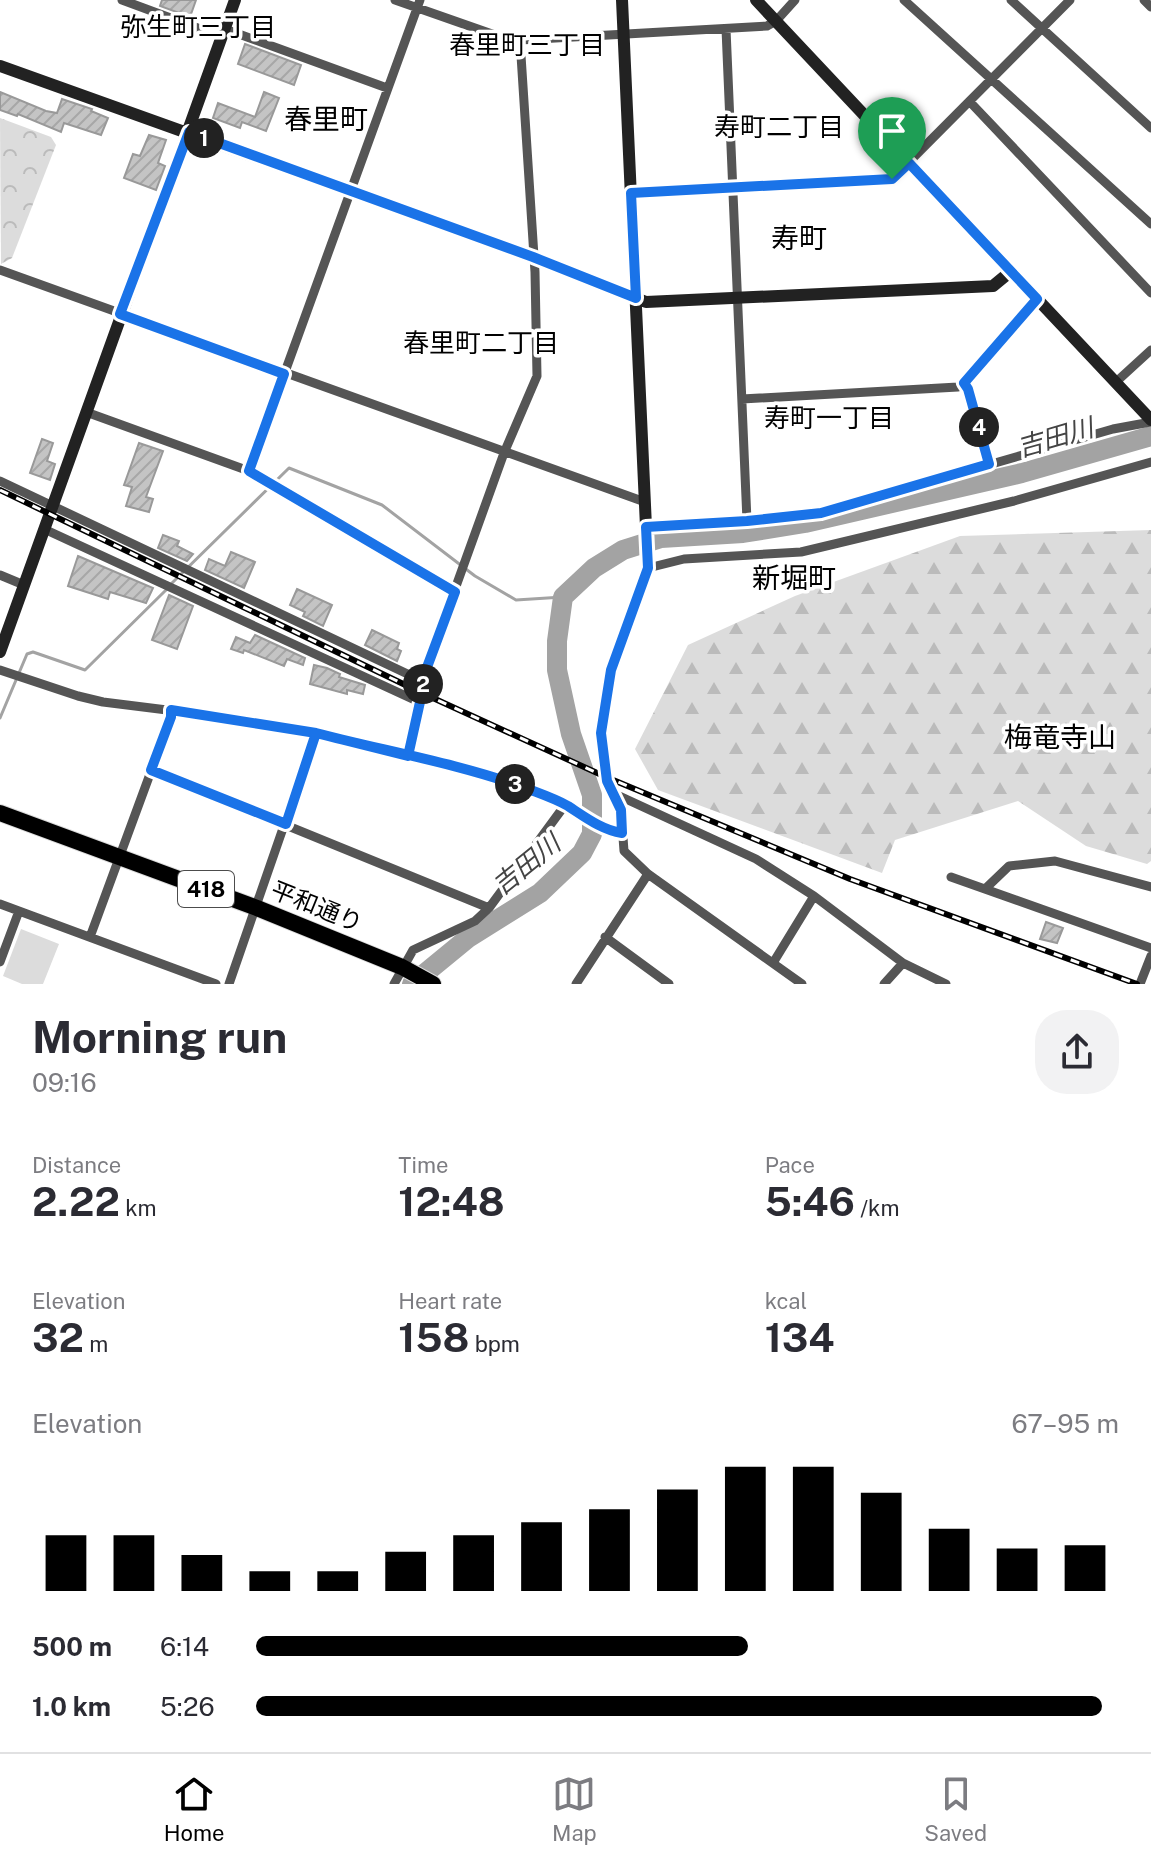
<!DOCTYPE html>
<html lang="en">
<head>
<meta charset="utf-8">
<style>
	body { margin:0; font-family:"Public Sans","Noto Sans JP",sans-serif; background:#f2f2f3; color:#2b2b33; height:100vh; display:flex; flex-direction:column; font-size:30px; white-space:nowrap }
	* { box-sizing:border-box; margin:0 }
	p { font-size:26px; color:#7c7c81 }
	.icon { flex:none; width:44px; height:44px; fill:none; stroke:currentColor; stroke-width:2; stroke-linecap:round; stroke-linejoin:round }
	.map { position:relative; height:984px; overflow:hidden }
	.side { display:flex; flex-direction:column; background:#fff; flex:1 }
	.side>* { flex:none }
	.pin { position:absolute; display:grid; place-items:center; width:68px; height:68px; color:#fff; margin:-82px -34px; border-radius:50% 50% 50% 0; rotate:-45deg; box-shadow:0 0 8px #0007 }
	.pin .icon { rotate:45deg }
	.km { position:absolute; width:40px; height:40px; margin:-20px; border-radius:50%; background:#222; color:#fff; font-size:22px; line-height:40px; text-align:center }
	.round { display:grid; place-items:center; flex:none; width:84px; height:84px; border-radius:32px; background:#f2f2f3 }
	.headline { display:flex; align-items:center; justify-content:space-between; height:136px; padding:0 32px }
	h1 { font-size:44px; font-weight:700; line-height:60px }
	.figures { display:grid; grid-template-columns:repeat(3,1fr); gap:12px; height:136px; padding:8px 32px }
	.figures div { display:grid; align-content:center }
	.figures b { font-size:40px; font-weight:700 }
	.figures small { font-size:22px; font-weight:400 }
	.figures p { font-size:22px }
	.chart { height:224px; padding:16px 32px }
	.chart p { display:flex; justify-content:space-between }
	.chart svg { width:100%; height:144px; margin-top:8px; stroke:#000; stroke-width:6 }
	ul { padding:0 32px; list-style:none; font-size:26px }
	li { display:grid; grid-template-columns:128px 96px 1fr; align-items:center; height:60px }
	li i { height:20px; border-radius:10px; background:#000 }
	.tab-bar { display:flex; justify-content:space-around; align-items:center; height:112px; border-top:2px solid #e1e1e2; background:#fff; font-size:22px; color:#7c7c81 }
	.tab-bar a { display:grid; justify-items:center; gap:4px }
	.tab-bar .on { color:#000 }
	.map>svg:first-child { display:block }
</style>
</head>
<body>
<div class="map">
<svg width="1151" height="984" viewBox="0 0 1151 984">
	<defs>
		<pattern id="forest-firs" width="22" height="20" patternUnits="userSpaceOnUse" patternTransform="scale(2)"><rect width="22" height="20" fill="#dcdcdc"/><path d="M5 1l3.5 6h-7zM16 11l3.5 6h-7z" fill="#bbb"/></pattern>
		<pattern id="park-crowns" width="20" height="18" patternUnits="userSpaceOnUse" patternTransform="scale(2)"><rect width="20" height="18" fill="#dcdcdc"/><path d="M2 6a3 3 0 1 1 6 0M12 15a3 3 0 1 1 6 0" fill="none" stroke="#bbb"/></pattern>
		<pattern id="building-hatch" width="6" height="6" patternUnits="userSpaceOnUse" patternTransform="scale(2)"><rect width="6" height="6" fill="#c4c4c4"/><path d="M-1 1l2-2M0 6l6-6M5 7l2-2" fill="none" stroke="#a7a7a7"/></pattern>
	</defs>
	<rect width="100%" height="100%" fill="#fff"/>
	<path fill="url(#forest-firs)" d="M 1151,530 L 1151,861 L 1147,864 L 1086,846 L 1018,801 L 895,840 L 882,873 L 658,790 L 635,749 L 688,645 L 795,596 L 960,536 Z"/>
	<path fill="url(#park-crowns)" d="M 0,118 L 51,137 L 56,145 L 12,258 L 1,264 Z"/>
	<path fill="#dcdcdc" d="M 21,929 L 59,944 L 43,984 L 22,984 L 3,976 Z"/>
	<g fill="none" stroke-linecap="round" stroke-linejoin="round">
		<path stroke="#a3a3a3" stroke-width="3" d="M 171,584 L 289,468 L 382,505 L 475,576 L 516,600 L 563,597
			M 0,718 L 27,654 L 33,652 L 85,670 L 166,590"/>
		<path stroke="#a3a3a3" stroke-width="20" d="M 412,984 L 468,938 L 540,893 L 582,853 L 592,834 L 592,795 L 571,734 L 557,670 L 557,641 L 563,597 L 594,568 L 623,550 L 661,538 L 743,533 L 805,523 L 1022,473 L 1151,436"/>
	</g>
	<path fill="url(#building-hatch)" stroke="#999" stroke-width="2" d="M 162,0 L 196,0 L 190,17 L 160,6 Z
		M 245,44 L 301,65 L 294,85 L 238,64 Z
		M 0,92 L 46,111 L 57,113 L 62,99 L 92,109 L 91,111 L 108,118 L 101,135 L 64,123 L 61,132 L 18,114 L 17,116 L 0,110 Z
		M 264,92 L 279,98 L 266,131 L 242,122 L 240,128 L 213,118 L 218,103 L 255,117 Z
		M 149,135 L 166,140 L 158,163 L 165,166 L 156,190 L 124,178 L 133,154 L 140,156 Z
		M 42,439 L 53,443 L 47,461 L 55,464 L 50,480 L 30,473 Z
		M 139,443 L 163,451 L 146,497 L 153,499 L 149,512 L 126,506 L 132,487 L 124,485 Z
		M 163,535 L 179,541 L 177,546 L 193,554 L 187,561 L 158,548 Z
		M 231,552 L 255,562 L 244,588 L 205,570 L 209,559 L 225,566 Z
		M 78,556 L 153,588 L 146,603 L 110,592 L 108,599 L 68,586 Z
		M 297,589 L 332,605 L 323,626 L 303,616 L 305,612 L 290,605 Z
		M 169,595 L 193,606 L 177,649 L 152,640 Z
		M 372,630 L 399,643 L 397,649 L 401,651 L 397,661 L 365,645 Z
		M 255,635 L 305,658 L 303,665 L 287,659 L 284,666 L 244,650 L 243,653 L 231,649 L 236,637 L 250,643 Z
		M 314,665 L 327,668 L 340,674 L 339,677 L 365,685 L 363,694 L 347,690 L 347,694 L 310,684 Z
		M 1046,922 L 1063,928 L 1057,943 L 1040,939 Z"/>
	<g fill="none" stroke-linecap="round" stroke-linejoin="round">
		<defs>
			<path id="highway" d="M 0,813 L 257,908 L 402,967 L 433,984"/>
		</defs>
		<use href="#highway" stroke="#dbdbdb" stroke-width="18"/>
		<path stroke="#555" stroke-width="9" d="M 122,0 L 222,37
			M 395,0 L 509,40 L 520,40 L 767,26 L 776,21 L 795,0
			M 904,0 L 1151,224
			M 1011,0 L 1151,128
			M 1144,0 L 1151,7
			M 225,29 L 387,88
			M 726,29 L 747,521
			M 970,102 L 1151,293
			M 631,193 L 892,179 L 1070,0
			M 0,270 L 645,502
			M 1116,382 L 1151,350
			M 964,383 L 968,389 L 989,464
			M 742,399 L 958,387 L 964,383 L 1037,299
			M 86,412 L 249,471 L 455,592
			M 249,471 L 420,0
			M 0,481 L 416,678 L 423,678
			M 44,529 L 419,702
			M 648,568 L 684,559 L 801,552 L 1014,501 L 1151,462
			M 0,575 L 24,585
			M 0,670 L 78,696 L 103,702 L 247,720 L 316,733 L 467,770 L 522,787 L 565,805 L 589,820 L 622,833
			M 408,756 L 422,693 L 423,678 L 504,453 L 537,376 L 535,272 L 520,40
			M 151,770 L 489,908
			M 615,794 L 756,859 L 814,896 L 903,963 L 946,984
			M 951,877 L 1151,948
			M 985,889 L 1009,866 L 1055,861 L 1151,887
			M 0,904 L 216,984
			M 90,937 L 171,717 L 171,710
			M 605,937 L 669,984
			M 0,962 L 19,911
			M 773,963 L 814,896
			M 229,984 L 316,733
			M 394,984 L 413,950 L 475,921 L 489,908 L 565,805
			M 576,984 L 648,874
			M 802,984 L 648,874 L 624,851 L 621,810 L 607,781 L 601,733 L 611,670 L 648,568 L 646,527 L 747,521 L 821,513 L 1113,429 L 1151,422
			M 884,984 L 903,963
			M 1140,984 L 1151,956"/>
		<path stroke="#222" stroke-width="12" d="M 622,0 L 646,527
			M 756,0 L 1151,420
			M 0,66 L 533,257 L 646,302 L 993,286 L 1010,272
			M 0,652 L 235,0"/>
		<use href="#highway" stroke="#000" stroke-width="16"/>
		<defs>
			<path id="rail" d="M 0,490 L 422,693 L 606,777 L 850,879 L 1137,984"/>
		</defs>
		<use href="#rail" stroke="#000" stroke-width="6"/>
		<use href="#rail" stroke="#fff" stroke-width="3" stroke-dasharray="9" stroke-linecap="butt"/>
	</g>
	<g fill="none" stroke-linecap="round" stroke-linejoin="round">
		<defs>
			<path id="route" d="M 892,179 L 631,193 L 636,298 L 533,257 L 189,132 L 120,314 L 284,374 L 249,471 L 455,592 L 423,678 L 422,693 L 408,756 L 316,733 L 171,710 L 171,717 L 151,770 L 286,824 L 316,733 C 385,751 456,763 523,787 C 538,793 554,798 568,806 C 585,817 602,830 622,833 L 621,810 L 607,781 L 601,733 L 611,670 L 648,568 L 646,527 L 747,521 L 821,513 L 989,464 L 968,389 L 964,383 L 1037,299 L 909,163 L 892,179"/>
		</defs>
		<use href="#route" stroke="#fff" stroke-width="16"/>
		<use href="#route" stroke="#1a73e8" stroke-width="10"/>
	</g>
	<g text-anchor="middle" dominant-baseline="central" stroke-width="7" stroke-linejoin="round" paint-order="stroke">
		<rect fill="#fff" stroke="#4c4c4c" stroke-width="2" x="178" y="871" width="56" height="36" rx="6"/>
		<g font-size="22" font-weight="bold" fill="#000">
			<text x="206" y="889">418</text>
		</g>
		<g font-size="24" fill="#000" stroke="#fff">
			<text transform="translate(317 906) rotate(22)">平和通り</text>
		</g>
		<g font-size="26" fill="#000" stroke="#fff">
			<text x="198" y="26">弥生町三丁目</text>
			<text x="527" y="44">春里町三丁目</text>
			<text x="779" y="126">寿町二丁目</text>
			<text x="481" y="342">春里町二丁目</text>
			<text x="829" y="417">寿町一丁目</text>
		</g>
		<g font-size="26" font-style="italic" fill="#444" stroke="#fff">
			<text transform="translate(1055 437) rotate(-16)">吉田川</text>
			<text transform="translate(526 864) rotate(-39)">吉田川</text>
		</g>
		<g font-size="28" fill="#000" stroke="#fff">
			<text x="326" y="118">春里町</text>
			<text x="799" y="237">寿町</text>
			<text x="794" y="577">新堀町</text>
			<text x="1060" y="736">梅竜寺山</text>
		</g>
	</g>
</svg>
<div class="pin" style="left:892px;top:179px;background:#1e9e55"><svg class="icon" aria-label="arrive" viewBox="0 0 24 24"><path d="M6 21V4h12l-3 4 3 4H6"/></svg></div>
<b class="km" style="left:204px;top:138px">1</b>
<b class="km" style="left:423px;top:684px">2</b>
<b class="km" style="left:515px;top:784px">3</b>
<b class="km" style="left:979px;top:427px">4</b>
</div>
<section class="side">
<div class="headline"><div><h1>Morning run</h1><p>09:16</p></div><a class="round"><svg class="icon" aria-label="share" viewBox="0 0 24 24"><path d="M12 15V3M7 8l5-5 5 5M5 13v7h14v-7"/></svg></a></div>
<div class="figures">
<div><p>Distance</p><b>2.22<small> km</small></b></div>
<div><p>Time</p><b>12:48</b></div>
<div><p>Pace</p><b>5:46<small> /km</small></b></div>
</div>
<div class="figures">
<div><p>Elevation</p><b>32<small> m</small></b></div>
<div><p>Heart rate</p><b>158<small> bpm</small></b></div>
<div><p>kcal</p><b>134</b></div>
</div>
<div class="chart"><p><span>Elevation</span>67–95 m</p>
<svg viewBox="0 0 160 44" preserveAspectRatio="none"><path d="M5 44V27M15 44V27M25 44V33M35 44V38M45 44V38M55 44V32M65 44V27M75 44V23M85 44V19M95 44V13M105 44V6M115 44V6M125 44V14M135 44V25M145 44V31M155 44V30"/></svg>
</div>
<ul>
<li><b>500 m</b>6:14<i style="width:57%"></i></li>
<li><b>1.0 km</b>5:26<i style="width:98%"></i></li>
</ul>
</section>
<nav class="tab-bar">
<a class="on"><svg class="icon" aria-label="home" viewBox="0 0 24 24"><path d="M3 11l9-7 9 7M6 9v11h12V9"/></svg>Home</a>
<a><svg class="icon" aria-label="map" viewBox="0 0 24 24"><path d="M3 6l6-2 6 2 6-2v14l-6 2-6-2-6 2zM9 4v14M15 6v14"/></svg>Map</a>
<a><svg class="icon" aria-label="saved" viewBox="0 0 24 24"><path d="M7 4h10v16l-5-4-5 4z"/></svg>Saved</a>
</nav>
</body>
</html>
